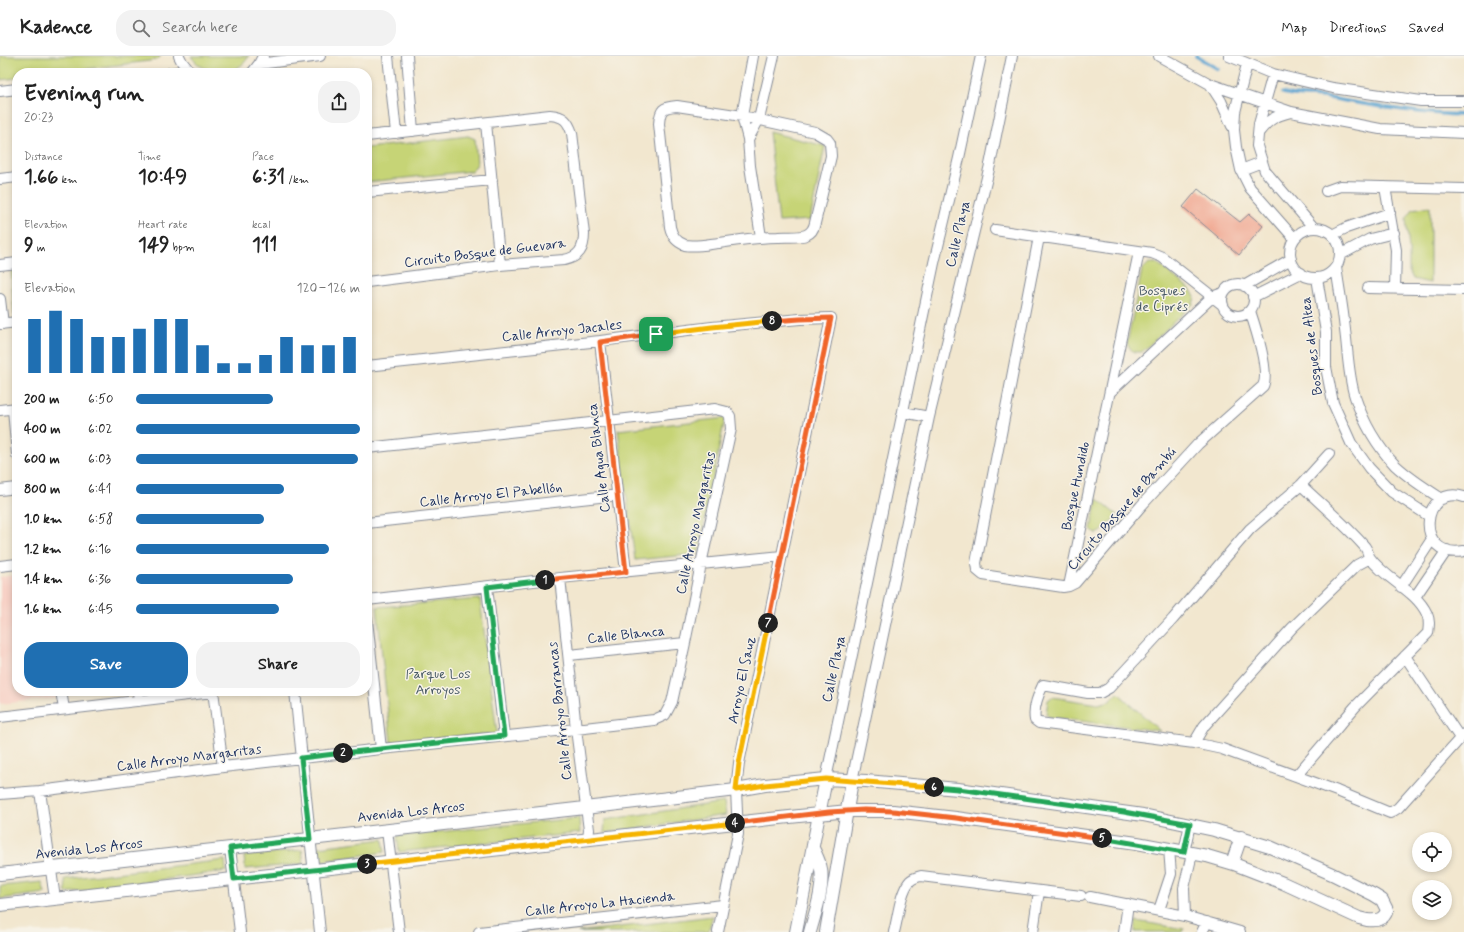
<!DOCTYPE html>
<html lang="en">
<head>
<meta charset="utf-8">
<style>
	body { margin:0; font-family:Mynerve,sans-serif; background:#f2f2f2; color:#222; height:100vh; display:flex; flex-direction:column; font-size:15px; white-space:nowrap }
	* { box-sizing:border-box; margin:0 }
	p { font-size:13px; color:#767676 }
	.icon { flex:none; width:22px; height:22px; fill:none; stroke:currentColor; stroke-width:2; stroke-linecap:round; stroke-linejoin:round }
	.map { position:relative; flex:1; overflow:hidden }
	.panel { position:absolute; left:12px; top:12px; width:360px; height:628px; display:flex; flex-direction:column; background:#fff; border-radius:16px; box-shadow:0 2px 6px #0003 }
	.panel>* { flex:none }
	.tools { position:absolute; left:1412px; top:776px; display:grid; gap:8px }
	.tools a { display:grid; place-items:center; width:40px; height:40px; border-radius:50%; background:#fff; box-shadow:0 2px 6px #0003; font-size:20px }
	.pin { position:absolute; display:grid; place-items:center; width:34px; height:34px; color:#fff; margin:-17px; border-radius:8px; box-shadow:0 2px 6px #0006 }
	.km { position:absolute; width:20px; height:20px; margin:-10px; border-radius:50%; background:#222; color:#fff; font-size:11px; line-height:20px; text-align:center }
	.round { display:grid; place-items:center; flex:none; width:42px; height:42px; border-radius:16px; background:#f2f2f2 }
	.overview { display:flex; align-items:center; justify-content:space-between; height:68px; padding:0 12px }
	h1 { font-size:22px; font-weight:800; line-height:30px }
	.metrics { display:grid; grid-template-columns:repeat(3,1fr); gap:6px; height:68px; padding:4px 12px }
	.metrics div { display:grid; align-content:center }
	.metrics b { font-size:20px; font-weight:800 }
	.metrics small { font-size:11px; font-weight:400 }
	.metrics p { font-size:11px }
	.chart { height:112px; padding:8px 12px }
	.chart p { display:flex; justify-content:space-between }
	.chart svg { width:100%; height:72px; margin-top:4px; stroke:#1f6fb2; stroke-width:6 }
	.action { display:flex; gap:8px; margin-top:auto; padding:8px 12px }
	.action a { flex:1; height:46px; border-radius:16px; background:#1f6fb2; color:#fff; font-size:16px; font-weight:800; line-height:46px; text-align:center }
	.action a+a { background:#f2f2f2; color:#222 }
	ul { padding:0 12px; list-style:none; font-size:13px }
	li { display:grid; grid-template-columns:64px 48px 1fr; align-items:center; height:30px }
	li i { height:10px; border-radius:5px; background:#1f6fb2 }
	header { display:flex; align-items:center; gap:24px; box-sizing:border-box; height:56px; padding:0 20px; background:#fff; border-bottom:1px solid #e0e0e0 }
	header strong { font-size:19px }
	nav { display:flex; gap:22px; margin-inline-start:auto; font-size:14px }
	.search { width:280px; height:36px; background:#f2f2f2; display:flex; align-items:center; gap:10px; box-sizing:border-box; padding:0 14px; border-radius:16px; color:#767676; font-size:15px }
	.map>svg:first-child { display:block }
</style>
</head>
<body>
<header>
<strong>Kadence</strong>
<div class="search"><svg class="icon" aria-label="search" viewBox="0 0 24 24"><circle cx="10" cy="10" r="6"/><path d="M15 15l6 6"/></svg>Search here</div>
<nav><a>Map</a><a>Directions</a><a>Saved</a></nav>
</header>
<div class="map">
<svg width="1464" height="876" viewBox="0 0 1464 876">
	<rect width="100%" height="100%" fill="#f7f3e8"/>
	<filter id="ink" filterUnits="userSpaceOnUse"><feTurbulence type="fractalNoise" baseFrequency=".025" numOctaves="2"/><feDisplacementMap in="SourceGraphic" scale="8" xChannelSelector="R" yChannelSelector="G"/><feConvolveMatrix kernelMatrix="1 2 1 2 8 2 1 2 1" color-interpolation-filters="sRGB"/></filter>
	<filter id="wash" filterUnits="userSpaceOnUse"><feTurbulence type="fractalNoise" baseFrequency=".012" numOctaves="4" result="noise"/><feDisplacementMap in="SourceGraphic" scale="16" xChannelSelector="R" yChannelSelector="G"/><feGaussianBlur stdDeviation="0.9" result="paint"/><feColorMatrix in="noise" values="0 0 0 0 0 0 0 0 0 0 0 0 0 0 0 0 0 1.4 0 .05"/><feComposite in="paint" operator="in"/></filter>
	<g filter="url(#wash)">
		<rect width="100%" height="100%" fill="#f2e7cf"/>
		<path fill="#f7d1c6" d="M 17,519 L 17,635 L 55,635 L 56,642 L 0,648 L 0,521 Z"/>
		<path fill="#c6d476" stroke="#70826a" d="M 0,0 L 161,0 L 157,4 L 55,17 L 17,17 L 17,22 L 0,24 Z
			M 191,0 L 249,0 C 237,22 204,21 191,0 Z
			M 769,76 L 825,90 L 810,164 L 779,166 Z
			M 468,80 L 475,83 L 477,108 L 472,115 L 367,126 L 367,92 Z
			M 1430,150 L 1430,227 L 1413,223 L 1409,215 L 1409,193 L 1406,163 L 1413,153 Z
			M 1149,207 L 1157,207 L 1191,234 L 1195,241 L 1193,248 L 1142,296 L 1133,296 L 1127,288 L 1142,214 Z
			M 11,215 L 17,215 L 17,258 L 14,259 Z
			M 725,362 L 698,498 L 635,504 L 618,374 Z
			M 1097,443 L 1117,459 L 1101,476 L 1096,478 L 1091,473 Z
			M 480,543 L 497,677 L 391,687 L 377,551 Z
			M 1118,637 L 1160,675 L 1049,661 L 1046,658 L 1048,644 L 1052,641 L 1098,648 L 1110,645 Z
			M 724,746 L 726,759 L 604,777 L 605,764 Z
			M 579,762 L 580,777 L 399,796 L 397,780 Z
			M 383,783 L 385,796 L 322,805 L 318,791 Z
			M 302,794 L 304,808 L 245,813 L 244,800 Z
			M 225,804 L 226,815 L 66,837 L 65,823 Z
			M 42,826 L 45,837 L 0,843 L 0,830 Z
			M 713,860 L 708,876 L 578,876 Z
			M 1136,865 L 1184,873 L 1183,876 L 1135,876 Z"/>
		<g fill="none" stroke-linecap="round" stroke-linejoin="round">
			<path stroke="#59a2d0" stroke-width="3.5" d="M 1196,0 L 1218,13
				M 1283,37 C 1296,41 1310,39 1323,41 C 1370,49 1416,58 1464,59"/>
		</g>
		<g id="blocks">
			<path fill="#f1aa94" d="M 1198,133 L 1240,166 L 1249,158 L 1263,170 L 1239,199 L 1183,151 Z"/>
		</g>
	</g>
	<g filter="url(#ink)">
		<use href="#blocks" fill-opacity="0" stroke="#868b96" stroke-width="1"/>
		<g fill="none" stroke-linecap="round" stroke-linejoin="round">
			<defs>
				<path id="minor" d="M 179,0 L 182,6 L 191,17
					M 388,0 L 396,77
					M 407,0 L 413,75
					M 753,0 L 742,60 L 748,83 L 750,110 L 761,181
					M 1159,0 L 1210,28 L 1291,56 L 1380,73 L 1464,77
					M 1229,0 L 1273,18 L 1333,32 L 1421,45 L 1464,45
					M 259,8 L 320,0
					M 1247,8 L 1235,56 L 1234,74 L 1236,91 L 1241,114 L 1250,132 L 1294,182
					M 170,17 L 188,15
					M 252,17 L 259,8 L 263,0
					M 1273,18 L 1259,68 L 1257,90 L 1265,115 L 1314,172
					M 1210,28 L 1221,45 L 1232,70
					M 0,35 L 17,33
					M 677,50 L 742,60 L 815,76 L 827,83 L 830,87 L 831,100 L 815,167 C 814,172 811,177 806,179 C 798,182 787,180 778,181 C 758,181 739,184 719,187 C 709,188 696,191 685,189 C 676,186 672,180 670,171 L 659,68 C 660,53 663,51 677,50 Z
					M 486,67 L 500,209
					M 1259,76 C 1269,63 1275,60 1291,56
					M 367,80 L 550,59 C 564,60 568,65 572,77 L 584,178 C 584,193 579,201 564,204 L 500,209 L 367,226
					M 748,83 L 759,63 L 774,0
					M 1241,114 L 1262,106
					M 0,123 L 17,121
					M 1385,131 L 1396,194 L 1395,232
					M 1326,135 L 1340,130 L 1464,133
					M 367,136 L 492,124
					M1290 197a25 25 0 1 1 50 0a25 25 0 1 1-50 0Z
					M 995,174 L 1152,197 L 1162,201 L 1223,249
					M 1332,179 L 1346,172 L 1390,157
					M 1039,181 L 976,507 L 977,514 L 983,519 L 1063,531 L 1069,530 L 1075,527 L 1141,450 L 1198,388 L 1263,330 C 1270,316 1255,270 1250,255
					M 1340,199 L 1370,183 L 1394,177
					M 0,209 L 17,207
					M 1336,211 C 1339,232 1343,253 1345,274 C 1348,296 1348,319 1355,341 C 1363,365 1377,390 1395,409 C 1409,422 1426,433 1442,443
					M 1317,222 L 1326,276 L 1326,311 L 1333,347 L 1351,387 L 1369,412 L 1392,436 L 1429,460
					M1222 244a16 16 0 1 1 32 0a16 16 0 1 1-32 0Z
					M 1244,230 L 1291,203
					M 1368,232 L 1464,234
					M 1253,241 L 1301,217
					M 0,243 L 3,268
					M 0,268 L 17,266
					M 600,285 L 626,516
					M 367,310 L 600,285 L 712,271 L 800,263 L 831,262 L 739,707 L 736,734 L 738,778 L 718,876
					M 1110,336 L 1212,241 L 1223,237
					M 13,353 L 17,399
					M 0,354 L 17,352
					M 903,356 L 929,361
					M 1329,398 L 1301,429 L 1250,473 L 1173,563 L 1109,632 L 1100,637 L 1088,637 L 1043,629 C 1038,639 1033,653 1035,664 L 1039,667 L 1194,687 L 1222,693 L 1337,735 L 1390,757 L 1398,752 L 1464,678
					M 0,434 L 17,432
					M 1464,441 C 1421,427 1413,504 1464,495
					M 367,467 L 617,439
					M 0,510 L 17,508
					M 560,522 L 576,673 L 589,774 L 588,784
					M 1069,530 L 1139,196
					M 487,531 L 504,680
					M 1401,531 L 1432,483
					M 1415,541 L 1447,494
					M 367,544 L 560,522 L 782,500
					M 367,564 L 381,693
					M 569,599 L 685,587
					M 1405,600 L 1460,682
					M 61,635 L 64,653
					M 138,635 L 139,645
					M 213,635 L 223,711
					M 295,635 L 320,876
					M 0,661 L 213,636
					M 1194,687 L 1204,670 L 1292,572 L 1357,509 L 1370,502
					M 1296,720 L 1355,651 L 1428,577 C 1429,570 1430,565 1427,558 C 1416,534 1386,524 1370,502 C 1368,499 1368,495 1365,491 C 1346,469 1323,450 1301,429
					M 826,723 L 934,207 L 959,102 L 981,0
					M 852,725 L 929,361 L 990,109 L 1012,0
					M 40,735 L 55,843
					M 0,738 L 40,735 L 223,711 L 381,693 L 576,673 L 654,664 L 665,659 L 672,646 L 685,587 L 701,508 L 731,373 L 730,360 L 727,356 L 715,353 L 367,392
					M 387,774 L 399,876
					M 230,792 L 240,876
					M 1184,796 L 1190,768
					M 1090,841 L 1185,860 L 1240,876
					M 1159,854 L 1171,818 L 1169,793
					M 1185,860 L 1184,832 L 1192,798
					M 479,876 L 723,849
					M 894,876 C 898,862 900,836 910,825 C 913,822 917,821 921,820 L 1081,840
					M 1033,876 L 1039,835
					M 1124,876 L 1128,848
					M 1202,876 L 1207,866"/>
				<path id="tertiary" d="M 1232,807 L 1241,781
					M 0,818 L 585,752 L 736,734 L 765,729 L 826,723 L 866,725 L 958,733 L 1143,759 L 1214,774 L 1270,791 L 1332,818 L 1374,839 L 1382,844 L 1387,854 C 1384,864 1377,865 1367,864 L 1359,862 L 1283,827 L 1234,808 L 1207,800 L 1137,787 L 956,762 L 893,755 L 848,755 L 770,763 L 0,849
					M 796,876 L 826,723
					M 810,876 C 815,857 824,833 821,813 C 820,806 816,799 813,792
					M 826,876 L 852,725"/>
			</defs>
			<use href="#minor" stroke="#868b96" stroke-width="12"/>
			<use href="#tertiary" stroke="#868b96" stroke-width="14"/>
			<use href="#minor" stroke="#fff" stroke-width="10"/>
			<use href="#tertiary" stroke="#fff" stroke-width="12"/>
		</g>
	</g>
	<g fill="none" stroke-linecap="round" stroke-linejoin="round" filter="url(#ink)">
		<defs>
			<path id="split-1" d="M 545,524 L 626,516 L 600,286 L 656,278"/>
			<path id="split-2" d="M 343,697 L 504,680 L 487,531 L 545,524"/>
			<path id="split-3" d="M 343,697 L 301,702 L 310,783 L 230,792 L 234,823 L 367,808"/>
			<path id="split-4" d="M 367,808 L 735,767"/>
			<path id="split-5" d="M 735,767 L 829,756 L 864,754 L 893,755 L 956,762 L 1102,782"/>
			<path id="split-6" d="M 934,731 L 958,733 L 1124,756 L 1190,768 L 1184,796 L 1102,782"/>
			<path id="split-7" d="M 768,567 L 739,707 L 736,734 L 765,729 L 826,723 L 934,731"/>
			<path id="split-8" d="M 768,567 L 831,262 L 800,263 L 772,265"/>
			<path id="split-9" d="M 656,278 L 712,271 L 772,265"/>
		</defs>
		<use href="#split-1" stroke="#fff" stroke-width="8"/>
		<use href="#split-2" stroke="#fff" stroke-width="8"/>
		<use href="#split-3" stroke="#fff" stroke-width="8"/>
		<use href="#split-4" stroke="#fff" stroke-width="8"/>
		<use href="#split-5" stroke="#fff" stroke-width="8"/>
		<use href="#split-6" stroke="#fff" stroke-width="8"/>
		<use href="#split-7" stroke="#fff" stroke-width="8"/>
		<use href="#split-8" stroke="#fff" stroke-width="8"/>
		<use href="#split-9" stroke="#fff" stroke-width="8"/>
		<use href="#split-1" stroke="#f0652b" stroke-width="5"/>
		<use href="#split-2" stroke="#22a559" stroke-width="5"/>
		<use href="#split-3" stroke="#22a559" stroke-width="5"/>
		<use href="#split-4" stroke="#f5b400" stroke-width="5"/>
		<use href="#split-5" stroke="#f0652b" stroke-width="5"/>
		<use href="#split-6" stroke="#22a559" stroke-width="5"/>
		<use href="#split-7" stroke="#f5b400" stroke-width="5"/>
		<use href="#split-8" stroke="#f0652b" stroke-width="5"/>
		<use href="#split-9" stroke="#f5b400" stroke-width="5"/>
	</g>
	<g text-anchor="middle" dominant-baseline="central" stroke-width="3" stroke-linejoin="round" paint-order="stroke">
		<g font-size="14" fill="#1b2f5e" stroke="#f7f3e8">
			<text transform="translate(958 178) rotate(-77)">Calle Playa</text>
			<text transform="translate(485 197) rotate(-7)">Circuito Bosque de Guevara</text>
			<text transform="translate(562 275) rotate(-6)">Calle Arroyo Jacales</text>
			<text transform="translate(1312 290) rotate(-97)">Bosques de Altea</text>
			<text transform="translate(599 402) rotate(-97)">Calle Agua Blanca</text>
			<text transform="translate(1076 430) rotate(-78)">Bosque Hundido</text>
			<text transform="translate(491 439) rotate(-6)">Calle Arroyo El Pabellón</text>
			<text transform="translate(1122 453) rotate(-49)">Circuito Bosque de Bambú</text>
			<text transform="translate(696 467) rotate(-78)">Calle Arroyo Margaritas</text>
			<text transform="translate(626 579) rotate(-6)">Calle Blanca</text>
			<text transform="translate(834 613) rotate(-78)">Calle Playa</text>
			<text transform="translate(742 624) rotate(-78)">Arroyo El Sauz</text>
			<text transform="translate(560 655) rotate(-96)">Calle Arroyo Barrancas</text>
			<text transform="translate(189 702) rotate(-7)">Calle Arroyo Margaritas</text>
			<text transform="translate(411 756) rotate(-6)">Avenida Los Arcos</text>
			<text transform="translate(89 793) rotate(-6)">Avenida Los Arcos</text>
			<text transform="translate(600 848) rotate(-6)">Calle Arroyo La Hacienda</text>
		</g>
		<g font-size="14" fill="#465864" stroke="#f7f3e8">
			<text x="1162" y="235">Bosques<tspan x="1162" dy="16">de Ciprés</tspan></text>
			<text x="438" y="618">Parque Los<tspan x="438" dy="16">Arroyos</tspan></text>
		</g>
	</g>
</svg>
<div class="tools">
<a><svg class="icon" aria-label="locate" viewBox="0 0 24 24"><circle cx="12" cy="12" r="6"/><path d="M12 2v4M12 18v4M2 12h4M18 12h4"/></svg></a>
<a><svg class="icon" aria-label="layers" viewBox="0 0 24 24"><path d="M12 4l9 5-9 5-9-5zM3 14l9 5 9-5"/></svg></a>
</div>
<div class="pin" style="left:656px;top:278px;background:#1e9e55"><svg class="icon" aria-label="arrive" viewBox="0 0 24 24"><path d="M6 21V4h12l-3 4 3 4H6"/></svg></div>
<b class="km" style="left:545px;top:524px">1</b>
<b class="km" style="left:343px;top:697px">2</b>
<b class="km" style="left:367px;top:808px">3</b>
<b class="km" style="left:735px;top:767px">4</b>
<b class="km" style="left:1102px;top:782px">5</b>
<b class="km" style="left:934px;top:731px">6</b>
<b class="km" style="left:768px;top:567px">7</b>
<b class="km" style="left:772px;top:265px">8</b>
<section class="panel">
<div class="overview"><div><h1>Evening run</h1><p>20:23</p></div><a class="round"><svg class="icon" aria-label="share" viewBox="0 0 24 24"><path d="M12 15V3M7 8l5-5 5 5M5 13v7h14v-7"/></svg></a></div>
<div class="metrics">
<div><p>Distance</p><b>1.66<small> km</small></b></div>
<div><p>Time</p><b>10:49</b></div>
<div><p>Pace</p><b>6:31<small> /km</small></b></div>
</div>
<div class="metrics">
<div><p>Elevation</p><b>9<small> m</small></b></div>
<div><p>Heart rate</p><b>149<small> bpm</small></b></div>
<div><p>kcal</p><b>111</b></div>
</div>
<div class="chart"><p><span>Elevation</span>120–126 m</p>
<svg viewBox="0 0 160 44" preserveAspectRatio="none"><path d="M5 44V11M15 44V6M25 44V11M35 44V22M45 44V22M55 44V17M65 44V11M75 44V11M85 44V27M95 44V38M105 44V38M115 44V33M125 44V22M135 44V27M145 44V27M155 44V22"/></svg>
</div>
<ul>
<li><b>200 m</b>6:50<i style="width:61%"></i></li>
<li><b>400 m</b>6:02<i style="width:100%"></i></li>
<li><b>600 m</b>6:03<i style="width:99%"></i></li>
<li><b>800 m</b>6:41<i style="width:66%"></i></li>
<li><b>1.0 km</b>6:58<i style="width:57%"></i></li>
<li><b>1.2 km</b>6:16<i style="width:86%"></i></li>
<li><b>1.4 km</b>6:36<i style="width:70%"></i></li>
<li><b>1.6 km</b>6:45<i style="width:64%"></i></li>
</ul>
<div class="action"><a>Save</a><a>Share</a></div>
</section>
</div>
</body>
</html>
